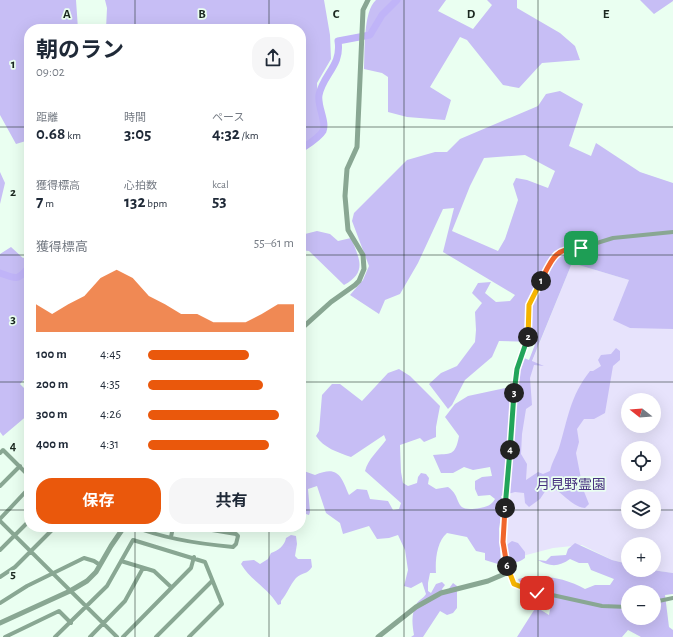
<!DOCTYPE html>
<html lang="ja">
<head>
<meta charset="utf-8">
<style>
	body { margin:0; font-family:"Alegreya Sans","Noto Sans JP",sans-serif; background:#f6f6f7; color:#1f2937; height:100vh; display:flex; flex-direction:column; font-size:15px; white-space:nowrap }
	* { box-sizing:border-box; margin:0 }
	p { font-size:13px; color:#747a83 }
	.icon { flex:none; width:22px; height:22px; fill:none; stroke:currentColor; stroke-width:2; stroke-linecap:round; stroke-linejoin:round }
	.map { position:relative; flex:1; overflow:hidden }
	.drawer { position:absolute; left:24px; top:24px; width:282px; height:508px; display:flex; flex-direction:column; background:#fff; border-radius:16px; box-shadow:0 4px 16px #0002 }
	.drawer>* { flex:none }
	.needle { width:26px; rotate:287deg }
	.fabs { position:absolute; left:621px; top:393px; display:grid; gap:8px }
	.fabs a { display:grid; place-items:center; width:40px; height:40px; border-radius:50%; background:#fff; box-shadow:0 4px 16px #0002; font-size:20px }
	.pin { position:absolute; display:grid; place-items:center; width:34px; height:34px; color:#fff; margin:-17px; border-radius:8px; box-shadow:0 2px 6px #0006 }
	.km { position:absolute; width:20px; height:20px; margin:-10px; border-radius:50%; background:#222; color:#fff; font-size:11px; line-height:20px; text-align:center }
	.round { display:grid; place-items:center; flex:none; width:42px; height:42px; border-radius:16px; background:#f6f6f7 }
	.head { display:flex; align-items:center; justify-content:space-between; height:68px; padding:0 12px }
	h1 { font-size:22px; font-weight:700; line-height:30px }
	.figures { display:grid; grid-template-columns:repeat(3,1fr); gap:6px; height:68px; padding:4px 12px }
	.figures div { display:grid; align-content:center }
	.figures b { font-size:17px; font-weight:700 }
	.figures small { font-size:11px; font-weight:400 }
	.figures p { font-size:11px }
	.chart { height:112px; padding:8px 12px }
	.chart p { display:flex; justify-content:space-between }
	.chart svg { width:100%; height:72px; margin-top:4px; fill:#ea580c; opacity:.7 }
	.primary-button { display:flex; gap:8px; margin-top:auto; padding:8px 12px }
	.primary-button a { flex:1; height:46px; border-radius:16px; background:#ea580c; color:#fff; font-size:16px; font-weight:700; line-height:46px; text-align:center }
	.primary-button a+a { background:#f6f6f7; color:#1f2937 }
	ul { padding:0 12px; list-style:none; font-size:13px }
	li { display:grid; grid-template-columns:64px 48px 1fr; align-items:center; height:30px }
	li i { height:10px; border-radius:5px; background:#ea580c }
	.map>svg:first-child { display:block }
</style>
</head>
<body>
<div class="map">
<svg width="673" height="637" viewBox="0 0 673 637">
	<rect width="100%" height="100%" fill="#eafff1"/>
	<path fill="#e7e3fc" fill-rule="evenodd" d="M 572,263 L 629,280 L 656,327 L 673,329 L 673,573 L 652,570 L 654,570 L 654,544 L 628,544 L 628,564 L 612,560 L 582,545 L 553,548 L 511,559 L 506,542 L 510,498 L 525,379 ZM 628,400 L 654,400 L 654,426 L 628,426 ZM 628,448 L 654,448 L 654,474 L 628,474 ZM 628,496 L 654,496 L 654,522 L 628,522 Z"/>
	<path fill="#c7bef5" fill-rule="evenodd" d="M 0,0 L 76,0 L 78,29 L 29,29 L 29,140 L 16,144 L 0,115 Z
		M 105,0 L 324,0 L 330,35 L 331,59 L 317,83 L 318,108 L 322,128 L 320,133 L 301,147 L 301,29 L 106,29 L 107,8 Z
		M 376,0 L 446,0 L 438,11 L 473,29 L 492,5 L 487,0 L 517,0 L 517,8 L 560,33 L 575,46 L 580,60 L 542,63 L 519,88 L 503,85 L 467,40 L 460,37 L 430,87 L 451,100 L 445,120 L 407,117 L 388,112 L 388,77 L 382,73 L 364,69 C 365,52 363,11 376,0 Z
		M 640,0 L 673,0 L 673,1 L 654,14 Z
		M 560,91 L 583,104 L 569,146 L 591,156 L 596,143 L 640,172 L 673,183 L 673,329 L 630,328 L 613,320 L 629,280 L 572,263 L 532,361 L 544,366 L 534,365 L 530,378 L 532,405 L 526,409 L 522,434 L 521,454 L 527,464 L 526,480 L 538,472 L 543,474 L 550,471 C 552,462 556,456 559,448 C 568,419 570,396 590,371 L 593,371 L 601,366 L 598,360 L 601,355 L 611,354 L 616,348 L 620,351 L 620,360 L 613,366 L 605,413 L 594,419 L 584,419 L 577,429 L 579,442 L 576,453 L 583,489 L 589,504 L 585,508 C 569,506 563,490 548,487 L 540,499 L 529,507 L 525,503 L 524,493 L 515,492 L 501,496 L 503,503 L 499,529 L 501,565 L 485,560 L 485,553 L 476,551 L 467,537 L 447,533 C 437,541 435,560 436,573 L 430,573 L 428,583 L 428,591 L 431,593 L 436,584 L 442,582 L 445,585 L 442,589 L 445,594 L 453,583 L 457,586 L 457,608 L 453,613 L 447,615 L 440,611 L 423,637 L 411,637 L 414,635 C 412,624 411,613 417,603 C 420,599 424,598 426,594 L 422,582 L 411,588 L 404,586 L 408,570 L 405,550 L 398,535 L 389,538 L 377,539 L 369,526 L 343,534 L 340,523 L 326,513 L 317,486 L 308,489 L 310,512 L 309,515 L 306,514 L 301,493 L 301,470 L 315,475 C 338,465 341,476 349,495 L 357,489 L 367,490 L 370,499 L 388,501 L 393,510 L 399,509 L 401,503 L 365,471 C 368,459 378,451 386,440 L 384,435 L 351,457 C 337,452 324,448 316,436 L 319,431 L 322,395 L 332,384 L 340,384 L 362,401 L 388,373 L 399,369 L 410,376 L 440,406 L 436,427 L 436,437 L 424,442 L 420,438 L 400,445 L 401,472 L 403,483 L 408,486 L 417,483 L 418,477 L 421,473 L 426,474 L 429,478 L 428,484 L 436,489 L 448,487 C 464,498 451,513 480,508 C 486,507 492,505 495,499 L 490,495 L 478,496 L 475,489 L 475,481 L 482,477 L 492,476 L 490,467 L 473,470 L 464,467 L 453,473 L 441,473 L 433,455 C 451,453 455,457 459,436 L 445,417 L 455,404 L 468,396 L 515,386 L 524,358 L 529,360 L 536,342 L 499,341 L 492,357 L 465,380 L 452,405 L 448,409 L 429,384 L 441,373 L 457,366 L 475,342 L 476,330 L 475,312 L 482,303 L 472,293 L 478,283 L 491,282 L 485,293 L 496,302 L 510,301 L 515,295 L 443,252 L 454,208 L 443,209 L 418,263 L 400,294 L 385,300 L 379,314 L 350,295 L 363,280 L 369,266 L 352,221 L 354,213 L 407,160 L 435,152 L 447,152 L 460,139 L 538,106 L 546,94 ZM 525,155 L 555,171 L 548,188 L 527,180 L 516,178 L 513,184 L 518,200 L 505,239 L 498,251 L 452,231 L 470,186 L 484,158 Z
		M 0,172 L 5,183 L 0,204 Z
		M 317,231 L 330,234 L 338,241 L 351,238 C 360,260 367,272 344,285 L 309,251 L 301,250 L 301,232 L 305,234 Z
		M 11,247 L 23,258 L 29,256 L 29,374 L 20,384 L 29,393 L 29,414 L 3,436 L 0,432 L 0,254 Z
		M 291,535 L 296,536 L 297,544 L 295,556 L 298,559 L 311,559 L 312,567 C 307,575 302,572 296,578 C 290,585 287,594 281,601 L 281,604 L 278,605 C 267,587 251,581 241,564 L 243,561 L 254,560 L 260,564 L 268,559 L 271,553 C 278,551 285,545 286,538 Z
		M 512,541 L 518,543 L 525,552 L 525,558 C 518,563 515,563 508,559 L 505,546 Z
		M 575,543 L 612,560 L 628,564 L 628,570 L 652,570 L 673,573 L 673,594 L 665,595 L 669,627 L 673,630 L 673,637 L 641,637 L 628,630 L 622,637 L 517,637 L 536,607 L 549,615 L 553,594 C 541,592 522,592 518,579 C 540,573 566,578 585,589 L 595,585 L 610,585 L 614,579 L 591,570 L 588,563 L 579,563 L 570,559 C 559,567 550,567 538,560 L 546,561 L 551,556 L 566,555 L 568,549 ZM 628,592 L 654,592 L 654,618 L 628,618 Z"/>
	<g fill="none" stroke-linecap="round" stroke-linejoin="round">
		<path stroke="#c0b4f8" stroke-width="7" d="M 301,149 C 307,145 319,138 323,131 C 327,122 317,106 319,95 C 323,74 342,66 338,41 L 370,35 L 382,15 L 397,0
			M 0,273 C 16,279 18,281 29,267"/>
		<path stroke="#89a793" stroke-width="4" d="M 0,453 L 3,450 L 29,476
			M 0,486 L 20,466
			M 0,519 L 29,488
			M 0,521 L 117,637
			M 135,527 C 165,539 200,544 233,547 L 236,544 L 238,536 L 236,534 L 194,527
			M 171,537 L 173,527
			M 0,550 L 29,521
			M 121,561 L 154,571 L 171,587
			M 0,577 L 15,567 L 55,527
			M 654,602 L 673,598
			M 0,603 L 27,586 L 84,558 L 94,561 L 100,565
			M 628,607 L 602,606 L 525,589 C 503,581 503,548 503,527 L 517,369 L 524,353 L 528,336 L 529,305 L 542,279 L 558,252 L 567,248 L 581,248 L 613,238 L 673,232
			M 5,637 L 59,611 L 71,623
			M 55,637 L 107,586 L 133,540 L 205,562 L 222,604 L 189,637
			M 90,637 L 125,601 L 143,568
			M 123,637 L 191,568 L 194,557
			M 156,637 L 212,581"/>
		<path stroke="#89a793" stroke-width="5" d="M 301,329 L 331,302 L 355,285 L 359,281 L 364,269 L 363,255 L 348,230 L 345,196 L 347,169 L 357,147 L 363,10 L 368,0
			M 0,623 L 70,591 L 87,581 L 96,572 L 111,546 L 124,527
			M 378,637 L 416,607 L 441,593 L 488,581 L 509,572"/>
	</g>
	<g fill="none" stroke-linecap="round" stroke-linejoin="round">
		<defs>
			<path id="split-1" d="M 541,281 C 552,259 554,248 581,248"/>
			<path id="split-2" d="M 528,337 L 529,305 L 541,281"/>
			<path id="split-3" d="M 514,393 L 517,369 L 528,337"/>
			<path id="split-4" d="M 510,450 L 514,393"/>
			<path id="split-5" d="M 505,508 L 510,450"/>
			<path id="split-6" d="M 505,508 L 503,542 L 507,566"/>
			<path id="split-7" d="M 507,566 L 514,584 L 537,593"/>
		</defs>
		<use href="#split-1" stroke="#fff" stroke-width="8"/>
		<use href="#split-2" stroke="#fff" stroke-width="8"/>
		<use href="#split-3" stroke="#fff" stroke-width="8"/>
		<use href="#split-4" stroke="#fff" stroke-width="8"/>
		<use href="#split-5" stroke="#fff" stroke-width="8"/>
		<use href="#split-6" stroke="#fff" stroke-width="8"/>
		<use href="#split-7" stroke="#fff" stroke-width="8"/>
		<use href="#split-1" stroke="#f0652b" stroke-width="5"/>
		<use href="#split-2" stroke="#f5b400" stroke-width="5"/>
		<use href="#split-3" stroke="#22a559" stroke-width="5"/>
		<use href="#split-4" stroke="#22a559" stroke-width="5"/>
		<use href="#split-5" stroke="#22a559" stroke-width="5"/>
		<use href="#split-6" stroke="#f0652b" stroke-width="5"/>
		<use href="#split-7" stroke="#f5b400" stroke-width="5"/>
	</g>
	<path fill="none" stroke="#1b2820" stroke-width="1" stroke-opacity="0.55" d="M 135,0 L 135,29M 269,0 L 269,29M 404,0 L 404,637M 538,0 L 538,637M 0,127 L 29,127M 301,127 L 673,127M 0,255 L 29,255M 301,255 L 673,255M 0,382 L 29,382M 301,382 L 673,382M 0,510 L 29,510M 301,510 L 628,510M 654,510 L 673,510M 135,527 L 135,637M 269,527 L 269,637"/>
	<g text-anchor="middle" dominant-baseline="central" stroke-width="3.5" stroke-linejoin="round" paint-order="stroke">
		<g font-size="14" fill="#483280" stroke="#eafff1">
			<text x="571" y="485">月見野霊園</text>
		</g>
	</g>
	<g font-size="13" text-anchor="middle" font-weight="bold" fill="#1b2820" stroke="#eafff1" stroke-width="3.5" stroke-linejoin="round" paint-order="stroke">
		<text x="67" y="18">A</text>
		<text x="202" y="18">B</text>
		<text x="336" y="18">C</text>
		<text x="471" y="18">D</text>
		<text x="606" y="18">E</text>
		<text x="13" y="68">1</text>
		<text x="13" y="196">2</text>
		<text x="13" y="323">3</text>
		<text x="13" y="450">4</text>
		<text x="13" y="578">5</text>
	</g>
</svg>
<div class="fabs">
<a><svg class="needle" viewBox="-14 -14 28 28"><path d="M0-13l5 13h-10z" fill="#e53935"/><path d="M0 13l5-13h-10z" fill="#747a83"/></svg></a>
<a><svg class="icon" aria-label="locate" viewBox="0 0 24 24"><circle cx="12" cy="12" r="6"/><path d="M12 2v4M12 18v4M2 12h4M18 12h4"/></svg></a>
<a><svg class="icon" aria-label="layers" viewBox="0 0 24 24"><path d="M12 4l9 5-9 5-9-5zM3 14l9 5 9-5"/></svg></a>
<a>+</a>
<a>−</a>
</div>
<div class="pin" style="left:581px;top:248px;background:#1e9e55"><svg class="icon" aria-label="arrive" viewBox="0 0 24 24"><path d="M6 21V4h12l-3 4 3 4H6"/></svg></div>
<div class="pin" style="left:537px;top:593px;background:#d93025"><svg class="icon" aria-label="check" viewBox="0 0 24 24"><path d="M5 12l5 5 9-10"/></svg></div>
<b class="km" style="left:541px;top:281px">1</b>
<b class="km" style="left:528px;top:337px">2</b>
<b class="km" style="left:514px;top:393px">3</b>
<b class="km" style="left:510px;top:450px">4</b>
<b class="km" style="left:505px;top:508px">5</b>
<b class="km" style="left:507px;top:566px">6</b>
<section class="drawer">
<div class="head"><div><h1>朝のラン</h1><p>09:02</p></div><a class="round"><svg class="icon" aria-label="share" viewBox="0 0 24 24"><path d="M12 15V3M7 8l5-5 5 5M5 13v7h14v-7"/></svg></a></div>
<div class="figures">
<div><p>距離</p><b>0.68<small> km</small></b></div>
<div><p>時間</p><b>3:05</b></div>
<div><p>ペース</p><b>4:32<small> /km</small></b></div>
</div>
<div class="figures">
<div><p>獲得標高</p><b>7<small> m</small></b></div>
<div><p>心拍数</p><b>132<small> bpm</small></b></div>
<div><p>kcal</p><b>53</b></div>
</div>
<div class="chart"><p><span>獲得標高</span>55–61 m</p>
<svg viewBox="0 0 160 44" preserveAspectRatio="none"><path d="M0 44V27L10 33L20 27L30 22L40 11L50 6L60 11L70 22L80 27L90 33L100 33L110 38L120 38L130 38L140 33L150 27L160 27V44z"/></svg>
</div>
<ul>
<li><b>100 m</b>4:45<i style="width:69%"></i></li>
<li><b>200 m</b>4:35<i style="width:79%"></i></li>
<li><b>300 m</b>4:26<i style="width:90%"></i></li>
<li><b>400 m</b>4:31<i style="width:83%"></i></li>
</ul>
<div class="primary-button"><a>保存</a><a>共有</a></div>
</section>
</div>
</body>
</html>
